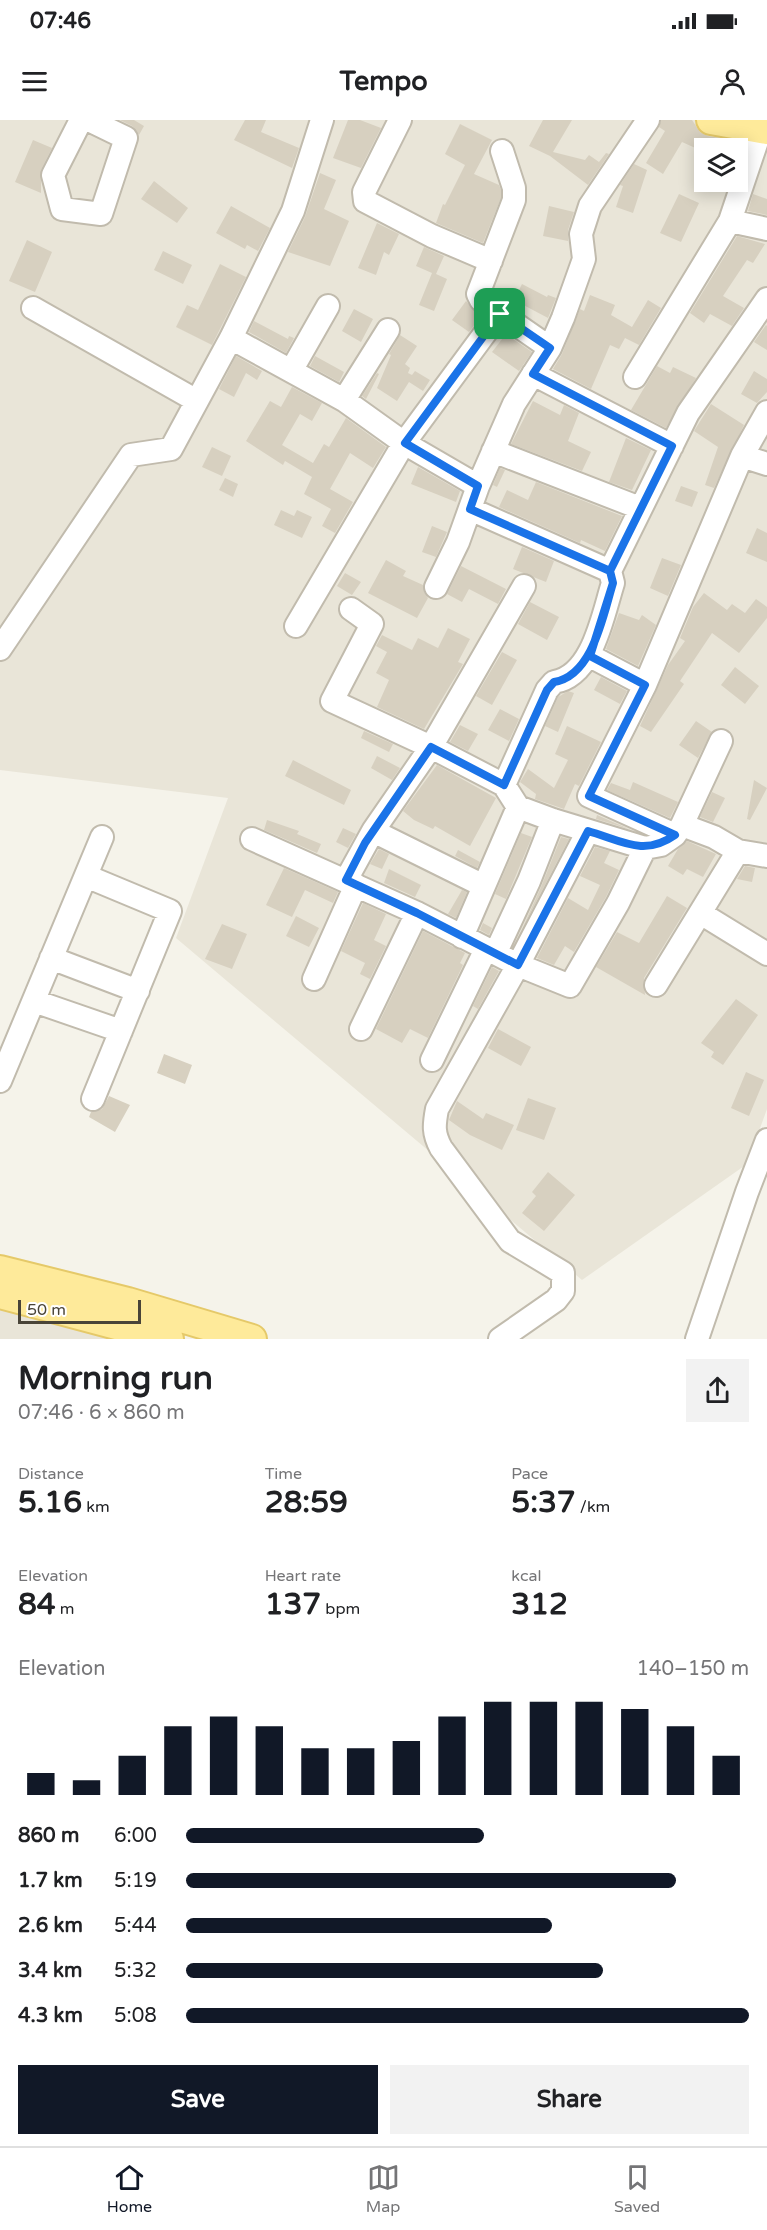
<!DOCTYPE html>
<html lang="en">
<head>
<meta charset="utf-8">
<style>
	body { margin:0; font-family:"Varela Round",sans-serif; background:#f2f2f2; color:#202124; height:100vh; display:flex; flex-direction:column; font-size:22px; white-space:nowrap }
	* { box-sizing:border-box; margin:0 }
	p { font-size:20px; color:#757577 }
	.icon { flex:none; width:33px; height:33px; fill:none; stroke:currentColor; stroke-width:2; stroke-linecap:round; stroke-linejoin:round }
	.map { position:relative; height:1219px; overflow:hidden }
	.details { display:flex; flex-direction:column; background:#fff; flex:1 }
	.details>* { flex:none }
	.fabs { position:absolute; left:694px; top:18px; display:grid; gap:12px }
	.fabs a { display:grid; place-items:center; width:54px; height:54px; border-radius:0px; background:#fff; box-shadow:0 3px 15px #0003; font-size:30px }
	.scale { position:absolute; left:18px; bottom:15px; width:123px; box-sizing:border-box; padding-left:6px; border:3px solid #494438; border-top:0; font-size:16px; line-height:21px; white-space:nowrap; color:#494438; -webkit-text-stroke:4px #fff; paint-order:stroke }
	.pin { position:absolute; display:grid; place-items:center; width:51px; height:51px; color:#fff; margin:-26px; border-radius:12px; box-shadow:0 3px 9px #0006 }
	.round { display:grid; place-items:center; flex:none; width:63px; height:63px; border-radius:0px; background:#f2f2f2 }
	.head { display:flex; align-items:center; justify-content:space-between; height:102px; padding:0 18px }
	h1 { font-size:33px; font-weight:700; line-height:45px }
	.stats { display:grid; grid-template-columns:repeat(3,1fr); gap:9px; height:102px; padding:6px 18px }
	.stats div { display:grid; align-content:center }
	.stats b { font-size:30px; font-weight:700 }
	.stats small { font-size:16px; font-weight:400 }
	.stats p { font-size:16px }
	.chart { height:168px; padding:12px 18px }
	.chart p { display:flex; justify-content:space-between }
	.chart svg { width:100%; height:108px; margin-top:6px; stroke:#111827; stroke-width:6 }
	.cta { display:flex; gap:12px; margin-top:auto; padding:12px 18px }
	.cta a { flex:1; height:69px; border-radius:0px; background:#111827; color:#fff; font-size:24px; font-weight:700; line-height:69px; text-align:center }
	.cta a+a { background:#f2f2f2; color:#202124 }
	ul { padding:0 18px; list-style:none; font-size:20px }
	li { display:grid; grid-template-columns:96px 72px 1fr; align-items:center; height:45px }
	li i { height:15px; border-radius:8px; background:#111827 }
	.status { display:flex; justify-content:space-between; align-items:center; height:42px; padding:0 30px; background:#fff; direction:ltr }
	.status svg { height:16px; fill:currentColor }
	header { display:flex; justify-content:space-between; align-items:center; height:78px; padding:0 18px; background:#fff; font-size:27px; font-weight:700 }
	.tab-bar { display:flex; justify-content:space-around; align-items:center; height:84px; border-top:2px solid #e0e0e0; background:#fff; font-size:16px; color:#757577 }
	.tab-bar a { display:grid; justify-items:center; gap:3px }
	.tab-bar .active { color:#111827 }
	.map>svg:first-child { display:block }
</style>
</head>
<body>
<div class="status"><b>07:46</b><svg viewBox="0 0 49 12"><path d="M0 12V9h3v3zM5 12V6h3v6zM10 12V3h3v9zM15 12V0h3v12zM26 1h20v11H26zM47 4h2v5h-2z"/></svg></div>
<header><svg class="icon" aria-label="menu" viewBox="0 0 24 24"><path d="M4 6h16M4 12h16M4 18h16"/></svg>Tempo<svg class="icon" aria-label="person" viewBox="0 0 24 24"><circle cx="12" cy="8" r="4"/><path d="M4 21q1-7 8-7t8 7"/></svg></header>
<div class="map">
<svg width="767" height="1219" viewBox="0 0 767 1219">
	<rect width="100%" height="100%" fill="#f5f3ea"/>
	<path fill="#e9e5d8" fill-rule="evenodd" d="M 0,0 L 767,0 L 767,989 L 747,1044 L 582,1160 L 176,818 L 228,678 L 0,650 ZM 705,28 L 738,28 L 738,62 L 705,62 Z
		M 0,1169 L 182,1219 L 0,1219 Z"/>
	<path fill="#d7d0c0" d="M 120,0 L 134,0 L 144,6 L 139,15 L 132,6 Z
		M 245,0 L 266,0 L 261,12 L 299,28 L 292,48 L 234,20 Z
		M 348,0 L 360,0 L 381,8 L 361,48 L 333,38 Z
		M 543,0 L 572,0 L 553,32 L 585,40 L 589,35 L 599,42 L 606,33 L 609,34 L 588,65 L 550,36 L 529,26 Z
		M 661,0 L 692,0 L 700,12 L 708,16 L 742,22 L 740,28 L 702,31 L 682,22 L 663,54 L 646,43 L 665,11 L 659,7 Z
		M 460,4 L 492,20 L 474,54 L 499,65 L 501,70 L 501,78 L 483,123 L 436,103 L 443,84 L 445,85 L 465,45 L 445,34 Z
		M 33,20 L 52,28 L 41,50 L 41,73 L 15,62 Z
		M 634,44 L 647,50 L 633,93 L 616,87 L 623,66 L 620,65 Z
		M 320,53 L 336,60 L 324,89 L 349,101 L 330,146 L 288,132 L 305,97 Z
		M 154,61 L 188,88 L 177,103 L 141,79 Z
		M 679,74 L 699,83 L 681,122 L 660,113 Z
		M 753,74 L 767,79 L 767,95 L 748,91 Z
		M 231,86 L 270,108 L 258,131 L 247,125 L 245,129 L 216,113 Z
		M 549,86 L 574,92 L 568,110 L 568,121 L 543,116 Z
		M 377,103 L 399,114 L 389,135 L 384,132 L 376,155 L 358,148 Z
		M 737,116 L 765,124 L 753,143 L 747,140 L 723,176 L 744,188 L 732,206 L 710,194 L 704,203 L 690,193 Z
		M 27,120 L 52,132 L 35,172 L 9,161 Z
		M 424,127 L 444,136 L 436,154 L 447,159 L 434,191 L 419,185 L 432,153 L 416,146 Z
		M 163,131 L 192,145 L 183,164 L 154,150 Z
		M 220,144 L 246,157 L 212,225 L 176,207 L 187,185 L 198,190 Z
		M 522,164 L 547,177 L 548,175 L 556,178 L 548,198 L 514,180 Z
		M 590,175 L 615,185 L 611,195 L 632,207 L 648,180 L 661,188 L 639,225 L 625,218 L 619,229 L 610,225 L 591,269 L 553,249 L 562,234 L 580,189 L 584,191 Z
		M 466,181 L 481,196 L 469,212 L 452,200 Z
		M 354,189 L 373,199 L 361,222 L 342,211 Z
		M 254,201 L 288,219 L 289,216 L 294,218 L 286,233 L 249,212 Z
		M 766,205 L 767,206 L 767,230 L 754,222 Z
		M 506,214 L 532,232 L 519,251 L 492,232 Z
		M 400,215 L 417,226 L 405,244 L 410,248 L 408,253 L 412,255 L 415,251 L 430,260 L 423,271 L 409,262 L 397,281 L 377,268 L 391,235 L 389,234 Z
		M 236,236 L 262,251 L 257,260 L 246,253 L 234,277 L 219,269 Z
		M 315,236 L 344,252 L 339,262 L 310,246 Z
		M 657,246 L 670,253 L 673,247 L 696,258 L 666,308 L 631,290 Z
		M 754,251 L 767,259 L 767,272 L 757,283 L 741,274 Z
		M 377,253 L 379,254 L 366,279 L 362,276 Z
		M 292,267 L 322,283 L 312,301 L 300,294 L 282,325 L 313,343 L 324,324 L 329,327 L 346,298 L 386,327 L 373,348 L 350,333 L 330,369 L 353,382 L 335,413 L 322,406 L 331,389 L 304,374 L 312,357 L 285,341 L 283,345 L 246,321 L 270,281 L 281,287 Z
		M 533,281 L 560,295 L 564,285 L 579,293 L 568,321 L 591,332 L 582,351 L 511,324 Z
		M 711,284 L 744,305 L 714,368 L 705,365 L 718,327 L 694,311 Z
		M 626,318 L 651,330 L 632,370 L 609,362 Z
		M 212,327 L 231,336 L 222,356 L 202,347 Z
		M 418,347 L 460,371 L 456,382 L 411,364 Z
		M 500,348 L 505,350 L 497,367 L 493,365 Z
		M 225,358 L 238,364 L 233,377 L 219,370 Z
		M 536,362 L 622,396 L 605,431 L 581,420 L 580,423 L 499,387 L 507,370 L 528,380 Z
		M 681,366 L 698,372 L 692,387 L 675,381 Z
		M 281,390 L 294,396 L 297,390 L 312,397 L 302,418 L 274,405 Z
		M 432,406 L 447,412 L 436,437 L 422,432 Z
		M 757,408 L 767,413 L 767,442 L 746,433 Z
		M 522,427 L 554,441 L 546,462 L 513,449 Z
		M 662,438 L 681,445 L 668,476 L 650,468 Z
		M 386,440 L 406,451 L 403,456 L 423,465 L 425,474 L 428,478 L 417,498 L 368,473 Z
		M 461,446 L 506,469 L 498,484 L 469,469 L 462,482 L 447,474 Z
		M 345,453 L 361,462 L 352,475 L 337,466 Z
		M 704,473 L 727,490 L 732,484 L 745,493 L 756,479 L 767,487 L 767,498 L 739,533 L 712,513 L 680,561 L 684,564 L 651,612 L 640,606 L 668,545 L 685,521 L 680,518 L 693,487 Z
		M 530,482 L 559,497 L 547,520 L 518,504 Z
		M 619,493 L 639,500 L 642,495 L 656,505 L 638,546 L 606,529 Z
		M 448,508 L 470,519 L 458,542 L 463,544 L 424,609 L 377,587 L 389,560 L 376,553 L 387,532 L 376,526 L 382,515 L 412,530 L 418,518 L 438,528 Z
		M 502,532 L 517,540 L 492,585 L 476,576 Z
		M 735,547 L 759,566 L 745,584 L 721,565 Z
		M 601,557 L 627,571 L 620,584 L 594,570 Z
		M 568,571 L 574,573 L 558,612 L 545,606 L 558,577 Z
		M 500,589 L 519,599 L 509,621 L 488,610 Z
		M 696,601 L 712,612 L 698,638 L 679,625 Z
		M 460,605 L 478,614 L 468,631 L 450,622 Z
		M 567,606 L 601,622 L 579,666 L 575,664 L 564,689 L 535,679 L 536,674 L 520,662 L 528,649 L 554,668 L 568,640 L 555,634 Z
		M 364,611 L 393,624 L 389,632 L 361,618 Z
		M 377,636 L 400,648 L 392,660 L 371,648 Z
		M 293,640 L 351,670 L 344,685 L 285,656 Z
		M 437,645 L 496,678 L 470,726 L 435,706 L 433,709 L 414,700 L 403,691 Z
		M 754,660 L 767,668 L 750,700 L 747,699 Z
		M 633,662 L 678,682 L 670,698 L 607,670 L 611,663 L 630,670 Z
		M 712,672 L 725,678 L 713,702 L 700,697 Z
		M 597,695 L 629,709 L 596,699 Z
		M 267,700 L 299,711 L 297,714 L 321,724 L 317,733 L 264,710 Z
		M 343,708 L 356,714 L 348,728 L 336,722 Z
		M 521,713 L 532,717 L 506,779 L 495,774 Z
		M 561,717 L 569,719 L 522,809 L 541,767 Z
		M 687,721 L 716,734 L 703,757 L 687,749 L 683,755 L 668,746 L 678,729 Z
		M 595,727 L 610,731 L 604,743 L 619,750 L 606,777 L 574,832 L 565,826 L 554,845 L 537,838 L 568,778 L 588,790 L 600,765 L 580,756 Z
		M 379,729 L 389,734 L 382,749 L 370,744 Z
		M 458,730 L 480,742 L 477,748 L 455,736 Z
		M 745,746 L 755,748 L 752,762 L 737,759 Z
		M 284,748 L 338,772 L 333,783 L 305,770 L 292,797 L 266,785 Z
		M 389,749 L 421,765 L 415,777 L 384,763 Z
		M 462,770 L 467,772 L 456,798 L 448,794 Z
		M 667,776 L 687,788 L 644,858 L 645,875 L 596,847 L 617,812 L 639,823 Z
		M 363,783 L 386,794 L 374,820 L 386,826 L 370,859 L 360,854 L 365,843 L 341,831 Z
		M 296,796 L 319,808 L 309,827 L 286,816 Z
		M 483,803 L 492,808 L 489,815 L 480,810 Z
		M 222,804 L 247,814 L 232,849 L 205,839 Z
		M 423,811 L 465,833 L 460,843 L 463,845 L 428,918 L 410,909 L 402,923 L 376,909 Z
		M 492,847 L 499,851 L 478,889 L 473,886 Z
		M 736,879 L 758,895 L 723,945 L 711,937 L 714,932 L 701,923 Z
		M 498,909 L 531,927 L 521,946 L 488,928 Z
		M 164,934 L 192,945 L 185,964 L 157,953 Z
		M 746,952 L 764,960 L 749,996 L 731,988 Z
		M 109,976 L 130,985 L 115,1012 L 89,997 L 91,992 L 102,989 Z
		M 528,978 L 556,988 L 544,1020 L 516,1010 Z
		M 457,981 L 483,999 L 486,993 L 514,1005 L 502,1030 L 470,1015 L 449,1000 Z
		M 548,1052 L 575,1075 L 544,1111 L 522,1093 L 536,1076 L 532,1072 Z"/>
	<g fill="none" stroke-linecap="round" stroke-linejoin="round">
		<defs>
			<path id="minor" d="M 81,0 L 53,55 L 62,89 L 101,94 L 126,18 L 89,0
				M 400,0 L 364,72 L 365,81 L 432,116 L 491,141
				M 502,31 L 514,68 L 514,80 L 478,174 L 481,180 L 550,228
				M 730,101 L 761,9
				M 33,188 L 197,281
				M 231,218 L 344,280 L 404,323 L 478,366
				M 291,251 L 328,186
				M 533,254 L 672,326
				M 635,257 L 730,101 L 767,109
				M 344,280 L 388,210
				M 767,292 L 742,336 L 767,344
				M 493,331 L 640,388
				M 470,389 L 610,451
				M 436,467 L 458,422 L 478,366 L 514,284 L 550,228 L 563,198 L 584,139 L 581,114 L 590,86 L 648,0
				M 351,489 L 372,504 L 332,581 L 431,627 L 504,665 L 518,687 L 553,700 L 645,728 L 661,725 L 675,715 L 682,705 L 714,717 L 738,731 L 767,736
				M 296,506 L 404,323 L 500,193
				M 0,529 L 131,335 L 171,329 L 231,218 L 293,91 L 322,0
				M 590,536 L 645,565 L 589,676 L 675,715
				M 645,565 L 742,336
				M 504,665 L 547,570 L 554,562 C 593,556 603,494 613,463 L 610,451 L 688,293 L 767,179
				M 682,705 L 721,621
				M 373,711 L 431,627 L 524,466
				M 252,719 L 417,793 L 518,845 L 570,866 L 618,783 L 645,728
				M 86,756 L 170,791 L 93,979
				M 346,760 L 373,711 L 484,766
				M 702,794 L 767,834
				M 462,817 L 518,687
				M 496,832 L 529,761 L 553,700
				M 51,838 L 138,871
				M 314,859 L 356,765
				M 656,865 L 738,731
				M 34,881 L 121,911
				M 361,909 L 417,793
				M 432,940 L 486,829
				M 0,961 L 102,717
				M 500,1219 L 556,1180 L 563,1171 L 563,1153 L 510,1121 L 441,1028 C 433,1013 434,1005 437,989 L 518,845 L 588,711
				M 697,1219 L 747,1072 L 767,1020"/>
			<path id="major" d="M 711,0 L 767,10
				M 0,1150 L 128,1182 L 252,1219
				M 0,1174 L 169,1219"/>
		</defs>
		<use href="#minor" stroke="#c1bbad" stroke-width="26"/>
		<use href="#major" stroke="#e5c969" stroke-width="32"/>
		<use href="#minor" stroke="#fff" stroke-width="22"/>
		<use href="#major" stroke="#feea9a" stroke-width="28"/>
	</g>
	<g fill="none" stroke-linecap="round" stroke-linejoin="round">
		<defs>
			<path id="route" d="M 500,194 L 405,323 L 478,366 L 470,389 L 610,451 L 613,463 C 603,495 593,556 554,562 L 547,570 L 504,665 L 431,627 L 365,723 L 346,760 L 417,793 L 518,845 L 588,711 C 622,721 644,737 675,715 L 589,676 L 645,565 L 590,536 L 613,463 L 610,451 L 672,326 L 533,254 L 550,228 L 500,194"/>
		</defs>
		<use href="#route" stroke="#fff" stroke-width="12"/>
		<use href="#route" stroke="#1a73e8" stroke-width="8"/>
	</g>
</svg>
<div class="fabs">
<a><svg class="icon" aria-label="layers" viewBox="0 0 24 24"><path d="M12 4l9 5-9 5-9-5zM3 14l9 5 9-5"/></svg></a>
</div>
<div class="scale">50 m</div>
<div class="pin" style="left:500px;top:194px;background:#1e9e55"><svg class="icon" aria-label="arrive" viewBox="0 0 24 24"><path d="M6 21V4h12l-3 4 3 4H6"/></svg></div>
</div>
<section class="details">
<div class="head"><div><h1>Morning run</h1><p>07:46 · 6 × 860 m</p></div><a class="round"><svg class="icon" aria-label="share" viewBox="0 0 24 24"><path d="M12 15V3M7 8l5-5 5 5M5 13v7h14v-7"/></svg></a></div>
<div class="stats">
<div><p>Distance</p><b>5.16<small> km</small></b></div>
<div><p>Time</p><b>28:59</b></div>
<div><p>Pace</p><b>5:37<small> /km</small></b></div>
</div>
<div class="stats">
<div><p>Elevation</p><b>84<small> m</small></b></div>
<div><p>Heart rate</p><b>137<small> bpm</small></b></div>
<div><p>kcal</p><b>312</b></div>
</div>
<div class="chart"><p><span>Elevation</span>140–150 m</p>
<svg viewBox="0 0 160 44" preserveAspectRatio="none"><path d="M5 44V35M15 44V38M25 44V28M35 44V16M45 44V12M55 44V16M65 44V25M75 44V25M85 44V22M95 44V12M105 44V6M115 44V6M125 44V6M135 44V9M145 44V16M155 44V28"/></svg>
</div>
<ul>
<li><b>860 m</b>6:00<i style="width:53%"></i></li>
<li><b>1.7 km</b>5:19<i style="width:87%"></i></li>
<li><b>2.6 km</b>5:44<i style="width:65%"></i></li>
<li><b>3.4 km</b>5:32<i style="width:74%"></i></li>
<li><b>4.3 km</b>5:08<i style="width:100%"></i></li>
</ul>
<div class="cta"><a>Save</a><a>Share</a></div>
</section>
<nav class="tab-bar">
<a class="active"><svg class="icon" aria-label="home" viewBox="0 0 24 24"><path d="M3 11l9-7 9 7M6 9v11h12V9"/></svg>Home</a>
<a><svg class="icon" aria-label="map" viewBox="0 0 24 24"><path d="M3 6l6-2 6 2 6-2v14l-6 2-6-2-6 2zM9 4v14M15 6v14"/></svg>Map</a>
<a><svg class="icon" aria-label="saved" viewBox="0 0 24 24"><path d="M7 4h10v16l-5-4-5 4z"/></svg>Saved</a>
</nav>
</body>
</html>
